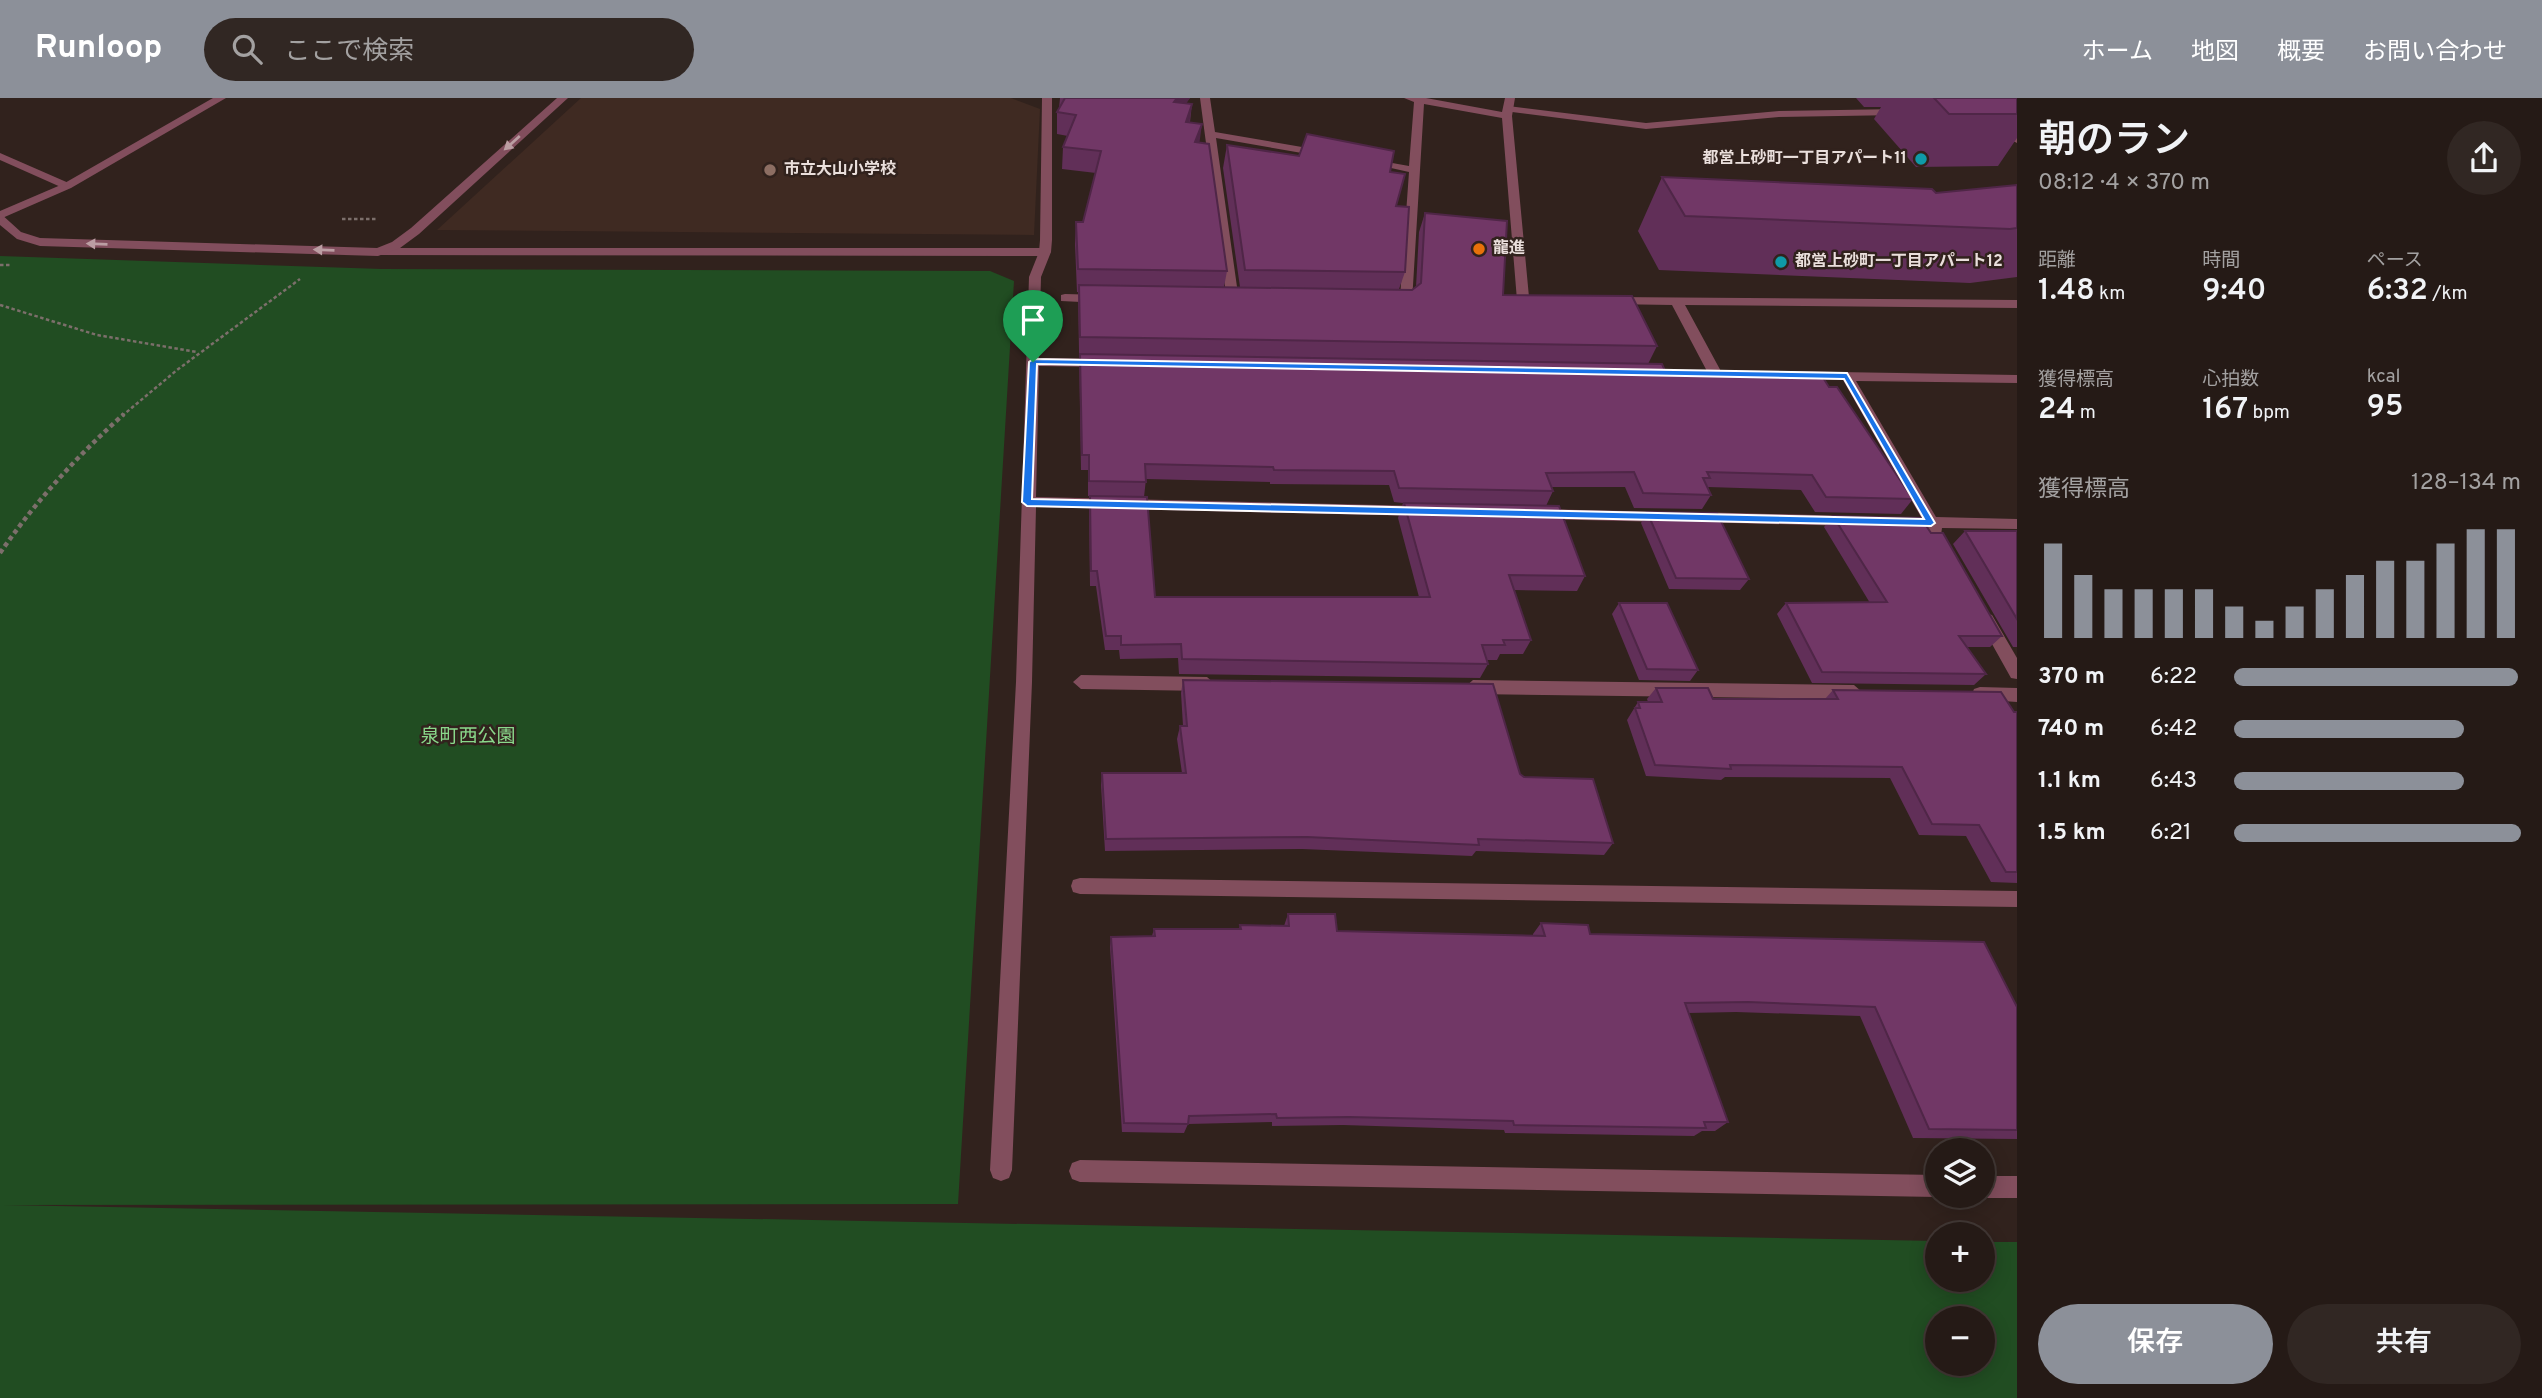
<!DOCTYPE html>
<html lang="ja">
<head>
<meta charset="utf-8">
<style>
	body { margin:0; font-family:Overpass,"Noto Sans JP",sans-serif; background:#312723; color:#f1f3f6; height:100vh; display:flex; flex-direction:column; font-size:26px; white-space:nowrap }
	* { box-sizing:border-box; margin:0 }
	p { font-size:23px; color:#a3a1a1 }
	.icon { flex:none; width:38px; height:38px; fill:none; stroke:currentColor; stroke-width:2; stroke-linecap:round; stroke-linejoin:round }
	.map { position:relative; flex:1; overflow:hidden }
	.panel { display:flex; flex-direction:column; background:#251a16; width:525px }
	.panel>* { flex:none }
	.buttons { position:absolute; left:1925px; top:1040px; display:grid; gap:14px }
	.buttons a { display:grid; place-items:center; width:70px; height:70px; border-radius:50%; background:#251a16; box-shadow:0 4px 18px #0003,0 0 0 2px #423835; font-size:35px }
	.pin { position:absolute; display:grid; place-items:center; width:60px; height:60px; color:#fff; margin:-72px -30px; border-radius:50% 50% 50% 0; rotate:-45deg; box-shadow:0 0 7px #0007 }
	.pin .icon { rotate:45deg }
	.round { display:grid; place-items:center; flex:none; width:74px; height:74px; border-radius:37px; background:#312723 }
	.summary { display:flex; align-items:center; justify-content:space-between; height:119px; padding:0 21px }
	h1 { font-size:38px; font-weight:600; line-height:52px }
	.metrics { display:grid; grid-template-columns:repeat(3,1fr); gap:10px; height:119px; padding:7px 21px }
	.metrics div { display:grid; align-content:center }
	.metrics b { font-size:30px; font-weight:600 }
	.metrics small { font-size:19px; font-weight:400 }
	.metrics p { font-size:19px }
	.chart { height:196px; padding:14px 21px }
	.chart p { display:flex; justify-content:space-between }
	.chart svg { width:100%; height:126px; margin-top:7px; stroke:#8c9099; stroke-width:6 }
	.button { display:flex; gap:14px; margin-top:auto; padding:14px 21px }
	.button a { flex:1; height:80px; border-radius:42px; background:#8c9099; color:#fff; font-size:28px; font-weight:600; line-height:80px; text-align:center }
	.button a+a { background:#312723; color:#f1f3f6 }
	ul { padding:0 21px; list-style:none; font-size:23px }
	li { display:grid; grid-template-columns:112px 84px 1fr; align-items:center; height:52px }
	li i { height:18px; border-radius:9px; background:#8c9099 }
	header { display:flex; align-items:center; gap:42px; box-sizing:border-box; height:98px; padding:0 35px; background:#8c9099; color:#fff }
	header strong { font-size:33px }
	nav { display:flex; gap:38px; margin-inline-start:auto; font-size:24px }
	.search { width:490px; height:63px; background:#312723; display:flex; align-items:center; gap:18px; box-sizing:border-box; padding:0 24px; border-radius:38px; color:#a3a1a1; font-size:26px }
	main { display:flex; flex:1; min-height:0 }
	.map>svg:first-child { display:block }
</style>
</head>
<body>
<header>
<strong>Runloop</strong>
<div class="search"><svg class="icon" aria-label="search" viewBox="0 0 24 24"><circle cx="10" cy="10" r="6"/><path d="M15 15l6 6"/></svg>ここで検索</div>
<nav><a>ホーム</a><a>地図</a><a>概要</a><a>お問い合わせ</a></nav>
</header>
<main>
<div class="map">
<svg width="2017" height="1300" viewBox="0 0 2017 1300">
	<rect width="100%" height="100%" fill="#31221d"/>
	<path fill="#3f2a22" d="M 581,0 L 1011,0 L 1040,11 L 1034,137 L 437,132 Z"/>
	<path fill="#214d22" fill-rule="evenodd" d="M 0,158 L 382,171 L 990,173 L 1014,183 L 958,1106 L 4,1107 L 1937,1143 L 1937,1181 L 1983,1181 L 1983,1144 L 2017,1144 L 2017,1300 L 0,1300 ZM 1937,1220 L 1983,1220 L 1983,1265 L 1937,1265 Z"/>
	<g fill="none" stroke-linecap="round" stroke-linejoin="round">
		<path stroke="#7c6f6b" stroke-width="2.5" stroke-dasharray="3.5 2.5" stroke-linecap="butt" d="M 342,121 L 378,121
			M 0,167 L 11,167
			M 0,207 L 97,237 L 197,254
			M 122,318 L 177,272 L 300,181"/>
		<path stroke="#7c6f6b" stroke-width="4.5" stroke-dasharray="4.5 3.5" stroke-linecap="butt" d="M 0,455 C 36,403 77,358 124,316"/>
		<path fill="#824e5d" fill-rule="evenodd" d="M 1958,0 L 1968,0 L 1969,13 L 2017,38 L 2017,45 L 1960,16 Z
			M 1508,8 L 1646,25 L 1779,13 L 1899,11 L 1904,14 L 1899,17 L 1779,19 L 1646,31 L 1504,13 L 1503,11 Z
			M 378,150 L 1045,150 L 1051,154 L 1045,158 L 374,157 L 374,151 Z"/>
		<path fill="#824e5d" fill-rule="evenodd" d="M 557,0 L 568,0 L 419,136 L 400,150 L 378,158 L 40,148 L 17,141 L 0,127 L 0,115 L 21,134 L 40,140 L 377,150 L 392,144 L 411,130 Z
			M 1042,0 L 1052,0 L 1052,142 L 1051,154 L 1041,179 L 1039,260 L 1103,261 L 1110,265 L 1103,269 L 1039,268 L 1036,399 L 1423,408 L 1430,413 L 1423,418 L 1036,409 L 1032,584 L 1012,1072 L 1009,1080 L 1001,1083 L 993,1080 L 990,1072 L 1016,584 L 1029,179 L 1039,154 L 1040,142 Z
			M 1200,0 L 1210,0 L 1215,34 L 1325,53 L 1331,56 L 1325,59 L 1216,40 L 1239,203 L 1233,207 L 1227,203 Z
			M 1404,0 L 1426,0 L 1502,14 L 1505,0 L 1515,0 L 1512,18 L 1529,199 L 1544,200 L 1544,206 L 1523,206 L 1517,202 L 1502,20 L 1424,6 L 1412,204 C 1407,210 1394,210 1389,204 L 1400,200 L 1409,74 L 1364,64 L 1370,61 L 1409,68 L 1414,4 Z
			M 0,55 L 71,86 L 73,88 L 63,90 L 0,62 Z
			M 1065,196 L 1101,197 L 1107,201 L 1101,205 L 1061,203 L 1061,197 Z
			M 1613,199 L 2017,202 L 2017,210 L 1685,207 L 1723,277 L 1716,281 L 1709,277 L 1672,207 L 1609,206 L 1609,200 Z
			M 1771,273 L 2017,277 L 2017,285 L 1856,283 L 1936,419 L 2017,421 L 2017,431 L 1942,430 L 1941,437 L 1931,437 L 1927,430 L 1897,428 L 1894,424 L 1897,420 L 1921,419 L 1843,282 L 1766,280 L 1764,277 Z
			M 1538,411 L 1667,414 L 1674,419 L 1667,424 L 1538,421 L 1531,416 Z
			M 1695,414 L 1853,418 L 1861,423 L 1853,428 L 1695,424 L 1688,419 Z
			M 1986,515 L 1992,517 L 2017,560 L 2017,581 L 2011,580 L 1978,521 Z
			M 1081,577 L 1207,579 L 1215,586 L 1207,593 L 1081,591 L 1073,584 Z
			M 1473,582 L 1854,587 L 1862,594 L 1854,601 L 1473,596 L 1465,589 Z
			M 1980,589 L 2017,590 L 2017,604 L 1974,601 L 1972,596 L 1974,591 Z
			M 1080,780 L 2017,793 L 2017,809 L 1080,796 L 1073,794 L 1071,788 L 1073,782 Z
			M 1080,1062 L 1937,1077 L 1937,1097 L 1942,1097 L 1937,1099 L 1080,1084 L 1072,1081 L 1069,1073 L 1072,1065 Z
			M 1983,1078 L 2017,1078 L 2017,1100 L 1983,1100 L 1976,1097 L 1983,1097 Z"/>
		<path fill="#824e5d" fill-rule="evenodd" d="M 213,0 L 226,0 L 71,90 L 0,121 L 0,113 L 63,86 Z"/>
	</g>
	<path fill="#612f58" d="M 1060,0 L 1190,0 L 1186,5 L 1192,6 L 1190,24 L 1199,44 L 1227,173 L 1224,189 L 1240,189 L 1223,70 L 1227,47 L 1390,74 L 1396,108 L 1405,174 L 1399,191 L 1412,192 L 1416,189 L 1419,134 L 1425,115 L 1503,197 L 1657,248 L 1648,266 L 1666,275 L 1829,289 L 1913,401 L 1901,416 L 1815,414 L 1801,392 L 1708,389 L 1711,397 L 1702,411 L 1634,410 L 1625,389 L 1552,389 L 1553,393 L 1546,408 L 1585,478 L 1577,493 L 1514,492 L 1531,542 L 1523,556 L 1500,556 L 1497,562 L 1486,562 L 1488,566 L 1480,580 L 1179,576 L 1178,560 L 1120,561 L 1119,552 L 1105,552 L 1096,488 L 1090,488 L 1089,413 L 1090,398 L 1155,499 L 1419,499 L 1398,420 L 1403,405 L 1394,404 L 1389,387 L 1270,386 L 1270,384 L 1146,381 L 1144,399 L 1088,398 L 1088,372 L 1081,372 L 1078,194 L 1077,194 L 1075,146 L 1076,124 L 1083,124 L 1096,75 L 1062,71 L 1063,49 L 1068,38 L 1057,36 L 1057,14 L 1059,10 Z
		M 1856,0 L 2017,0 L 2017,40 L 1998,68 L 1916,69 L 1874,21 L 1881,9 L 1864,9 Z
		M 1662,79 L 1936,95 L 2017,87 L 2017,179 L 1970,185 L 1659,172 L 1638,133 Z
		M 1647,414 L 1749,481 L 1740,492 L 1669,491 L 1641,425 Z
		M 1833,418 L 2002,538 L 1990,549 L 1967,549 L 1986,576 L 1974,587 L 1812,585 L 1777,516 L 1786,505 L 1870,505 L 1824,429 Z
		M 1965,433 L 2017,433 L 2017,549 L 2013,549 L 1953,446 Z
		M 1619,505 L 1698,572 L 1690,583 L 1639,582 L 1612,516 Z
		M 1183,582 L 1520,676 L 1613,745 L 1604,757 L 1476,753 L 1472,758 L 1302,751 L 1105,753 L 1101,687 L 1102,675 L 1182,675 L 1177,641 L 1180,628 L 1183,628 L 1181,595 Z
		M 1656,590 L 1713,601 L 1825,601 L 1833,592 L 2017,614 L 2017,785 L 1991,784 L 1966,738 L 1919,737 L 1890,680 L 1725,679 L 1721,682 L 1646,678 L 1627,622 L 1638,604 L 1648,604 L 1647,601 Z
		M 1288,816 L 1337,833 L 1533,838 L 1533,836 L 1541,825 L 1590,836 L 2017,909 L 2017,1041 L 1913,1040 L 1860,918 L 1736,914 L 1688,915 L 1728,1024 L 1715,1033 L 1702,1033 L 1694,1038 L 1505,1035 L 1504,1032 L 1343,1027 L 1272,1028 L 1272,1024 L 1188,1026 L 1184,1035 L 1122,1034 L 1110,849 L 1111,839 L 1152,838 L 1154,831 L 1239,831 L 1240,827 L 1284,828 Z"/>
	<path fill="#4f2647" d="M 1177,0 L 1190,0 L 1172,25 L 1174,4 Z
		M 1192,6 L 1189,27 L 1186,24 Z
		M 1202,26 L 1199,48 L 1195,44 Z"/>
	<path fill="#713766" stroke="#4f2647" stroke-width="2" d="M 1065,0 L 1177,0 L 1174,4 L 1192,6 L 1186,24 L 1202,26 L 1195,44 L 1209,46 L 1227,173 L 1078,171 L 1076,124 L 1083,124 L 1101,53 L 1063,49 L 1076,17 L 1057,14 Z
		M 1934,0 L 2017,0 L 2017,16 L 1949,16 Z
		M 1307,36 L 1394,53 L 1390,74 L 1405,76 L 1396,108 L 1409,109 L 1405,174 L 1245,172 L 1227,47 L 1299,58 Z
		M 1662,79 L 1932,91 L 1936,95 L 2017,87 L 2017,130 L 2010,131 L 1685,118 Z
		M 1425,115 L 1507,123 L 1503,197 L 1632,198 L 1657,248 L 1080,239 L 1079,187 L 1412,192 L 1421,185 Z
		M 1080,256 L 1662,266 L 1666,275 L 1822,278 L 1829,289 L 1837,289 L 1913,401 L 1826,399 L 1812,377 L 1707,374 L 1710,380 L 1703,380 L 1711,397 L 1643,395 L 1634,374 L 1546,375 L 1553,393 L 1399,390 L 1394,373 L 1274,372 L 1273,369 L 1145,366 L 1146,384 L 1089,383 L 1089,357 L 1082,357 Z
		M 1090,398 L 1147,399 L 1155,499 L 1430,499 L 1404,405 L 1559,408 L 1585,478 L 1509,477 L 1531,542 L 1503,542 L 1505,547 L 1482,547 L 1488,566 L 1182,561 L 1181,546 L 1121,547 L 1121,538 L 1106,538 L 1097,473 L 1091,473 Z
		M 1647,414 L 1717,415 L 1749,481 L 1676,480 Z
		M 1833,418 L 1921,420 L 1931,435 L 1943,435 L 2002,538 L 1959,538 L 1986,576 L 1822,574 L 1786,505 L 1887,504 Z
		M 1965,433 L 2017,433 L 2017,521 Z
		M 1619,505 L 1667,505 L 1698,572 L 1647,571 Z
		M 1183,582 L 1493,586 L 1520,676 L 1524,679 L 1593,681 L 1613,745 L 1478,741 L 1479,747 L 1307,739 L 1106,741 L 1102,675 L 1186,675 L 1180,628 L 1187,628 Z
		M 1656,590 L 1708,590 L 1713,601 L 1838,601 L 1833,592 L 2001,594 L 2014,614 L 2017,614 L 2017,774 L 2006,774 L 1979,727 L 1932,726 L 1902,669 L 1730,667 L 1731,671 L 1655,667 L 1635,610 L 1640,610 L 1638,604 L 1662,604 Z
		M 1288,816 L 1335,816 L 1337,833 L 1545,838 L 1541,825 L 1588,827 L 1590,836 L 1984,844 L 2017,909 L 2017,1032 L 1929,1031 L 1875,909 L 1748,904 L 1685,905 L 1728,1024 L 1704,1024 L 1706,1030 L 1514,1027 L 1513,1023 L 1349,1019 L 1277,1020 L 1276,1016 L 1189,1018 L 1188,1026 L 1124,1025 L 1111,839 L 1155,838 L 1154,831 L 1241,831 L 1240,827 L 1289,828 Z"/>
	<defs><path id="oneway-solid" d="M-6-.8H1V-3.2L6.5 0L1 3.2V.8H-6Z" transform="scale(1.75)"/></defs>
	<g fill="#bb9ea3">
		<use href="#oneway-solid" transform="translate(512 45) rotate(138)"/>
		<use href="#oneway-solid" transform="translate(97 146) rotate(-178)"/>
		<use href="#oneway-solid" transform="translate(324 152) rotate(-178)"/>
	</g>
	<path fill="#1a73e8" stroke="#fff" stroke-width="2" fill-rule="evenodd" d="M 1033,261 L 1847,275 L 1935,425 L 1931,428 L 1027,408 L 1022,404 L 1029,264 ZM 1037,266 L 1844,281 L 1924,421 L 1032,401 Z"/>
	<g fill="#0f9aa8" stroke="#31221d" stroke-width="2.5">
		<circle cx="1921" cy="61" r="7"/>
		<circle cx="1781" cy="164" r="7"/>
	</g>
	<circle fill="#8d6e63" stroke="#31221d" stroke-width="2.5" cx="770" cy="72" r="7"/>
	<circle fill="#e8710a" stroke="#31221d" stroke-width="2.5" cx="1479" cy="151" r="7"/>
	<g text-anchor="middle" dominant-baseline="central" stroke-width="5" stroke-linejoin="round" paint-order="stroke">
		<g font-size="16" font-weight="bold" fill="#eadfdc" stroke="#31221d" text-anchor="start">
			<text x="1907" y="61" text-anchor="end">都営上砂町一丁目アパート11</text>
			<text x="784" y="72">市立大山小学校</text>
			<text x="1493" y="151">龍進</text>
			<text x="1795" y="164">都営上砂町一丁目アパート12</text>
		</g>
		<g font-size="19" fill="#8ad98b" stroke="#31221d">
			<text x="468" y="639">泉町西公園</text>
		</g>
	</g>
</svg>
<div class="buttons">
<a><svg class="icon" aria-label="layers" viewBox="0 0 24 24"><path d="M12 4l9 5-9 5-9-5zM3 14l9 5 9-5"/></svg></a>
<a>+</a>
<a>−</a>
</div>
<div class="pin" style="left:1033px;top:264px;background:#1e9e55"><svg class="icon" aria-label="arrive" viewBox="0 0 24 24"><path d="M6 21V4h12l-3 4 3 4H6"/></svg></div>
</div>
<section class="panel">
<div class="summary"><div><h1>朝のラン</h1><p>08:12 · 4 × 370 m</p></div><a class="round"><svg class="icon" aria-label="share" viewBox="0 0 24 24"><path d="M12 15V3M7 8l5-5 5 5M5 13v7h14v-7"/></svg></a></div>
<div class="metrics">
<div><p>距離</p><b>1.48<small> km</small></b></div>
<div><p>時間</p><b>9:40</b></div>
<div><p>ペース</p><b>6:32<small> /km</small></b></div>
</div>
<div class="metrics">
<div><p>獲得標高</p><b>24<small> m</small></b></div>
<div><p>心拍数</p><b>167<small> bpm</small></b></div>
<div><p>kcal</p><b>95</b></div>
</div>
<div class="chart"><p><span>獲得標高</span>128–134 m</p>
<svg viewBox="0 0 160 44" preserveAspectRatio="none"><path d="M5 44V11M15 44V22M25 44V27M35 44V27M45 44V27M55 44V27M65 44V33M75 44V38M85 44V33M95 44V27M105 44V22M115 44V17M125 44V17M135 44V11M145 44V6M155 44V6"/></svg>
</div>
<ul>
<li><b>370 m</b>6:22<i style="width:99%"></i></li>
<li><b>740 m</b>6:42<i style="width:80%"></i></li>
<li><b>1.1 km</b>6:43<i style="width:80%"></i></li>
<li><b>1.5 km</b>6:21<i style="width:100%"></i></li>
</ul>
<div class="button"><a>保存</a><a>共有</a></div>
</section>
</main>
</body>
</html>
